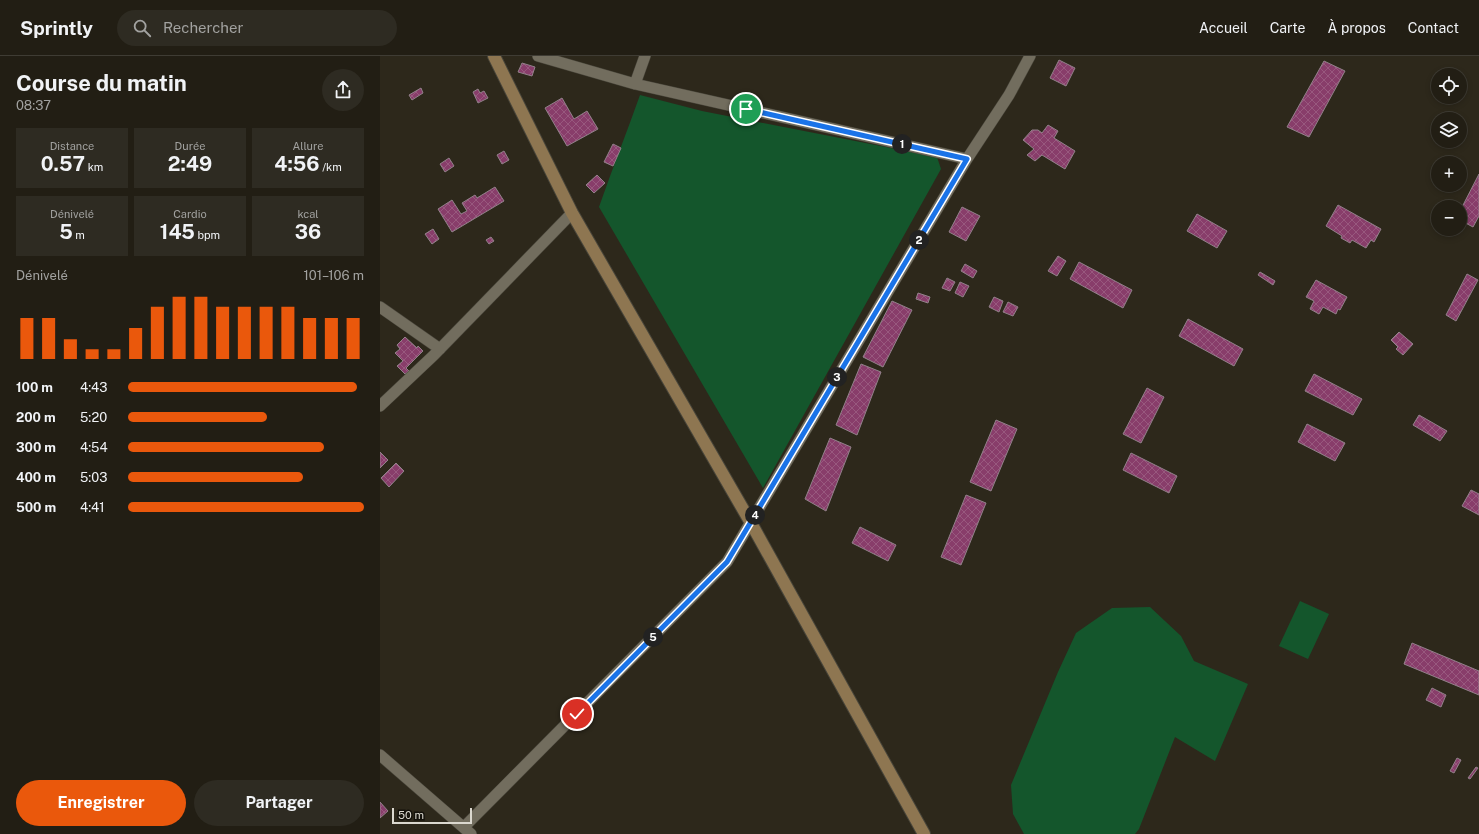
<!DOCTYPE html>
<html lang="fr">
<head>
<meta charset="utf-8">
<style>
	body { margin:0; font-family:"Public Sans",sans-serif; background:#2e2b22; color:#f1f3f6; height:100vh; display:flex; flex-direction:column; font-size:15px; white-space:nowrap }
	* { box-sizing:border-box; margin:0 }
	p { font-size:13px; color:#a2a2a0 }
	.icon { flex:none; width:22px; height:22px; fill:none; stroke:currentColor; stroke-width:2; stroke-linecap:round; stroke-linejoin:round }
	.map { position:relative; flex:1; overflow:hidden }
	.details { display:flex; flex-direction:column; background:#221e14; width:380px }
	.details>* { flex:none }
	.fabs { position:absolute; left:1051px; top:12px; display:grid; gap:8px }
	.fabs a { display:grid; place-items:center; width:36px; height:36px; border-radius:50%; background:#221e14; box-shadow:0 2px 6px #0003,0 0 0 1px #3f3c34; font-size:20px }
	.scale { position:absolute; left:12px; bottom:10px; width:80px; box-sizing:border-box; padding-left:4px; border:2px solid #dbd8cf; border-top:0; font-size:11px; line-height:14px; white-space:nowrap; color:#dbd8cf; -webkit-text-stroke:3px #13110b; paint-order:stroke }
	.pin { position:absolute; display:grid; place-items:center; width:34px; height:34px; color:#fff; margin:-17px; border:2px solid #fff; border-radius:50%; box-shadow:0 1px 4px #0007 }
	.km { position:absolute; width:20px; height:20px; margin:-10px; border-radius:50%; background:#222; color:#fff; font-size:11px; line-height:20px; text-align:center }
	.round { display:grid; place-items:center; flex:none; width:42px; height:42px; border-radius:21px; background:#2e2b22 }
	.head { display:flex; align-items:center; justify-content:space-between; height:68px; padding:0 16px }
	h1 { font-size:22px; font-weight:700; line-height:30px }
	.metrics { display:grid; grid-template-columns:repeat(3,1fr); gap:6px; height:68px; padding:4px 16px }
	.metrics div { display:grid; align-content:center; border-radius:0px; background:#2e2b22; text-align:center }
	.metrics b { font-size:20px; font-weight:700 }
	.metrics small { font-size:11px; font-weight:400 }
	.metrics p { font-size:11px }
	.chart { height:112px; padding:8px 16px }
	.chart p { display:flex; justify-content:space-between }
	.chart svg { width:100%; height:72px; margin-top:4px; stroke:#ea580c; stroke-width:6 }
	.action { display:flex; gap:8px; margin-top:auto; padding:8px 16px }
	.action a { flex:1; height:46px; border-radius:24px; background:#ea580c; color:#fff; font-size:16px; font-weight:700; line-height:46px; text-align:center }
	.action a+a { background:#2e2b22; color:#f1f3f6 }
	ul { padding:0 16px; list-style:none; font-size:13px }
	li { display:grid; grid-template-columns:64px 48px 1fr; align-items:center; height:30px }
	li i { height:10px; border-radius:5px; background:#ea580c }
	header { display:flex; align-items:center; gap:24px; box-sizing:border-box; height:56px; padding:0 20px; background:#221e14; border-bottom:1px solid #3f3c34 }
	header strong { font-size:19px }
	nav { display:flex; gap:22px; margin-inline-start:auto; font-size:14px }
	.search { width:280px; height:36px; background:#2e2b22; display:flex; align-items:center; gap:10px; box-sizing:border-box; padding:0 14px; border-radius:22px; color:#a2a2a0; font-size:15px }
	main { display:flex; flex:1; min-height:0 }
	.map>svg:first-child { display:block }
</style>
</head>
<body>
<header>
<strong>Sprintly</strong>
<div class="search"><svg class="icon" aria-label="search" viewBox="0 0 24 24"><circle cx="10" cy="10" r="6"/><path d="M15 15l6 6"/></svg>Rechercher</div>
<nav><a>Accueil</a><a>Carte</a><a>À propos</a><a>Contact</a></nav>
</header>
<main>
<section class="details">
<div class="head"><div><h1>Course du matin</h1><p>08:37</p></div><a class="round"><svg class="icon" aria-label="share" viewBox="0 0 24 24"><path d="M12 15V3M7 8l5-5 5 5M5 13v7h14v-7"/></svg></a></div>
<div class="metrics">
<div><p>Distance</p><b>0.57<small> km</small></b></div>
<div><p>Durée</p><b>2:49</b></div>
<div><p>Allure</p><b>4:56<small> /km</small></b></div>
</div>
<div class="metrics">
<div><p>Dénivelé</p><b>5<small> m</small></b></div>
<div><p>Cardio</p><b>145<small> bpm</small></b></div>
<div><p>kcal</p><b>36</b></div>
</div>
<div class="chart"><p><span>Dénivelé</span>101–106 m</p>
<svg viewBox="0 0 160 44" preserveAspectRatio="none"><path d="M5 44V19M15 44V19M25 44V32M35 44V38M45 44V38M55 44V25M65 44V12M75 44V6M85 44V6M95 44V12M105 44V12M115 44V12M125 44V12M135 44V19M145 44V19M155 44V19"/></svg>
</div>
<ul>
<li><b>100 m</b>4:43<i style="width:97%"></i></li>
<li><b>200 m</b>5:20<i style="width:59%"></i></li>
<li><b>300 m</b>4:54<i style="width:83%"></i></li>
<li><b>400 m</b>5:03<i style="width:74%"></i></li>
<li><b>500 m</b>4:41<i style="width:100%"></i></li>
</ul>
<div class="action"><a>Enregistrer</a><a>Partager</a></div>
</section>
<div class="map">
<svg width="1099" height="778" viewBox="0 0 1099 778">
	<defs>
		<pattern id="building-cross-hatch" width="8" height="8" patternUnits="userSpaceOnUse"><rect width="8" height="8" fill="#883d6a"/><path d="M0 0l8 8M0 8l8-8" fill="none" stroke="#98587e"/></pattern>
	</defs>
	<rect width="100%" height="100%" fill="#2d281b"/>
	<path fill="#14562c" d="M 260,39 L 322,55 L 557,101 L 561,113 L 383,432 L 219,151 C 232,113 247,76 260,39 Z
		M 920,545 L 949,558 L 928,603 L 899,590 Z
		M 770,551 L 801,580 L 814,605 L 868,628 L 835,705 L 795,681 L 759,773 L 755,778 L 644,778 L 633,758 L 631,729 L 678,616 L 696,577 L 732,552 Z"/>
	<path fill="url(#building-cross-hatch)" stroke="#92818a" d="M 679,4 L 695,12 L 686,30 L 670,22 Z
		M 944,5 L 965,15 L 929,81 L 907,71 Z
		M 142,7 L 155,11 L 152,20 L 138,16 Z
		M 41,32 L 43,37 L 32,44 L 29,39 Z
		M 98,33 L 100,37 L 104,35 L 108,42 L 98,47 L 93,36 Z
		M 182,42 L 194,63 L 207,55 L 218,73 L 187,90 L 165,52 Z
		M 668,69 L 678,75 L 674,82 L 695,95 L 685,113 L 662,99 L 655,105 L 647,99 L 654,93 L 643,84 L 652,74 L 658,74 L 662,77 Z
		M 233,88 L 241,92 L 233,110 L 224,106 Z
		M 124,95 L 129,104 L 122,108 L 117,99 Z
		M 69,102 L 74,110 L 65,116 L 60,108 Z
		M 1099,118 L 1099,160 L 1093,171 L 1080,164 L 1080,155 Z
		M 217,119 L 225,127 L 214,137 L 206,129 Z
		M 115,131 L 124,145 L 72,176 L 58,153 L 72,144 L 81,158 L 87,155 L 82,147 L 95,139 L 97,142 Z
		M 958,149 L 1001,173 L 994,186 L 991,184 L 986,192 L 972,184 L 970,187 L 961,182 L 962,180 L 946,170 Z
		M 582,151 L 600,160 L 586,185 L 569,176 Z
		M 817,158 L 847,175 L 837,192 L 807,175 Z
		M 53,173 L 59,183 L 52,188 L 45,178 Z
		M 111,181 L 114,185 L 109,188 L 106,184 Z
		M 678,200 L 686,205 L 677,220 L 668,215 Z
		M 699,206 L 752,234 L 743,252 L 690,223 Z
		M 585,208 L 597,215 L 593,222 L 581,215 Z
		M 880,216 L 895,225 L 893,229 L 878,219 Z
		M 1087,218 L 1098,224 L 1076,265 L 1066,259 Z
		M 567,222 L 575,226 L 570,235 L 562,232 Z
		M 936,224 L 967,241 L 960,254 L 958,253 L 956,258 L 943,251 L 939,258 L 930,253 L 934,245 L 926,241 Z
		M 580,226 L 589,230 L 583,241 L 575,237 Z
		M 538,237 L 550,241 L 548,247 L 536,243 Z
		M 614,241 L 623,245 L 619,256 L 609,251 Z
		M 512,245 L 532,254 L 503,311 L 483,301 Z
		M 628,246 L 638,251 L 633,260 L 623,256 Z
		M 808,263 L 863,293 L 854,310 L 799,280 Z
		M 1019,276 L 1033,288 L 1023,299 L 1016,293 L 1018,291 L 1011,284 Z
		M 25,281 L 37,292 L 38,290 L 43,295 L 26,312 L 29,315 L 25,318 L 17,310 L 23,305 L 15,297 L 20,293 L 17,289 Z
		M 481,308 L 501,316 L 477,379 L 456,369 Z
		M 934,318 L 982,343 L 973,359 L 925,335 Z
		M 767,332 L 784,341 L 761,387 L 743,378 Z
		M 1039,359 L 1067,375 L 1060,385 L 1033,369 Z
		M 616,364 L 637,373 L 611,435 L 590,426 Z
		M 927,368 L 965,387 L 955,405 L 918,386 Z
		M 450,382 L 471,391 L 446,455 L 425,443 Z
		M 0,396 L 8,404 L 0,412 Z
		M 751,397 L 797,420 L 789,437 L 743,414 Z
		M 16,407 L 24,415 L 9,431 L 1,422 Z
		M 1091,434 L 1099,438 L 1099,459 L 1082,450 Z
		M 586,439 L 606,447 L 581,509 L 561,501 Z
		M 480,471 L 516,489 L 508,505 L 472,487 Z
		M 1032,587 L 1099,615 L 1099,639 L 1024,608 Z
		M 1052,632 L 1066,639 L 1061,651 L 1046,644 Z
		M 1077,702 L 1081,704 L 1074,717 L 1070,715 Z
		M 1096,711 L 1098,712 L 1090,723 L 1088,722 Z
		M 0,746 L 8,755 L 0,762 Z"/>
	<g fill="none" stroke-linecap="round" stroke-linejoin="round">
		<defs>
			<path id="street" d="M 158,0 L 255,28 L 587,103
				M 255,28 L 265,0
				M 0,251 L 60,293
				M 0,350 L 54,299 L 192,157
				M 0,699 L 91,778
				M 84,771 L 347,506 L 587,103 L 629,39 L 650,0"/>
			<path id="secondary" d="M 114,0 L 192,157 L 371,467 L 544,778"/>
		</defs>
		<use href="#street" stroke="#48453a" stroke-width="12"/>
		<use href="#secondary" stroke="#48453a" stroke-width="14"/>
		<use href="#street" stroke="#726d5e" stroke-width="11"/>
		<use href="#secondary" stroke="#8e7651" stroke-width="12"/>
	</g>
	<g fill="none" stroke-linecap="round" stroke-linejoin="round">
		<defs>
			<path id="route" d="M 197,658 L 347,506 L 587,103 L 366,53"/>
		</defs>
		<use href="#route" stroke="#fff" stroke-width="8"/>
		<use href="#route" stroke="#1a73e8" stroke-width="5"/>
	</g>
</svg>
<div class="fabs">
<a><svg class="icon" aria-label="locate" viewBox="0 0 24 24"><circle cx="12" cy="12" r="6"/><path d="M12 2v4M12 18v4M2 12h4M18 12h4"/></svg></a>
<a><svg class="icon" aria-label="layers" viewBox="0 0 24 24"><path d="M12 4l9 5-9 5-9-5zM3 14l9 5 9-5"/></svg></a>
<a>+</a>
<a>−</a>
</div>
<div class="scale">50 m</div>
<div class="pin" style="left:366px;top:53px;background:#1e9e55"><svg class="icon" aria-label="arrive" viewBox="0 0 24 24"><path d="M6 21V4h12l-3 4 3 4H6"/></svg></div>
<div class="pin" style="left:197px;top:658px;background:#d93025"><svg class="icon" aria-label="check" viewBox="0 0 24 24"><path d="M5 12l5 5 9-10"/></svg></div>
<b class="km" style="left:522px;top:88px">1</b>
<b class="km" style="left:539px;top:184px">2</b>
<b class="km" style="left:457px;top:321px">3</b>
<b class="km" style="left:375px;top:459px">4</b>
<b class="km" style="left:273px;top:581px">5</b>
</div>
</main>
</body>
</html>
